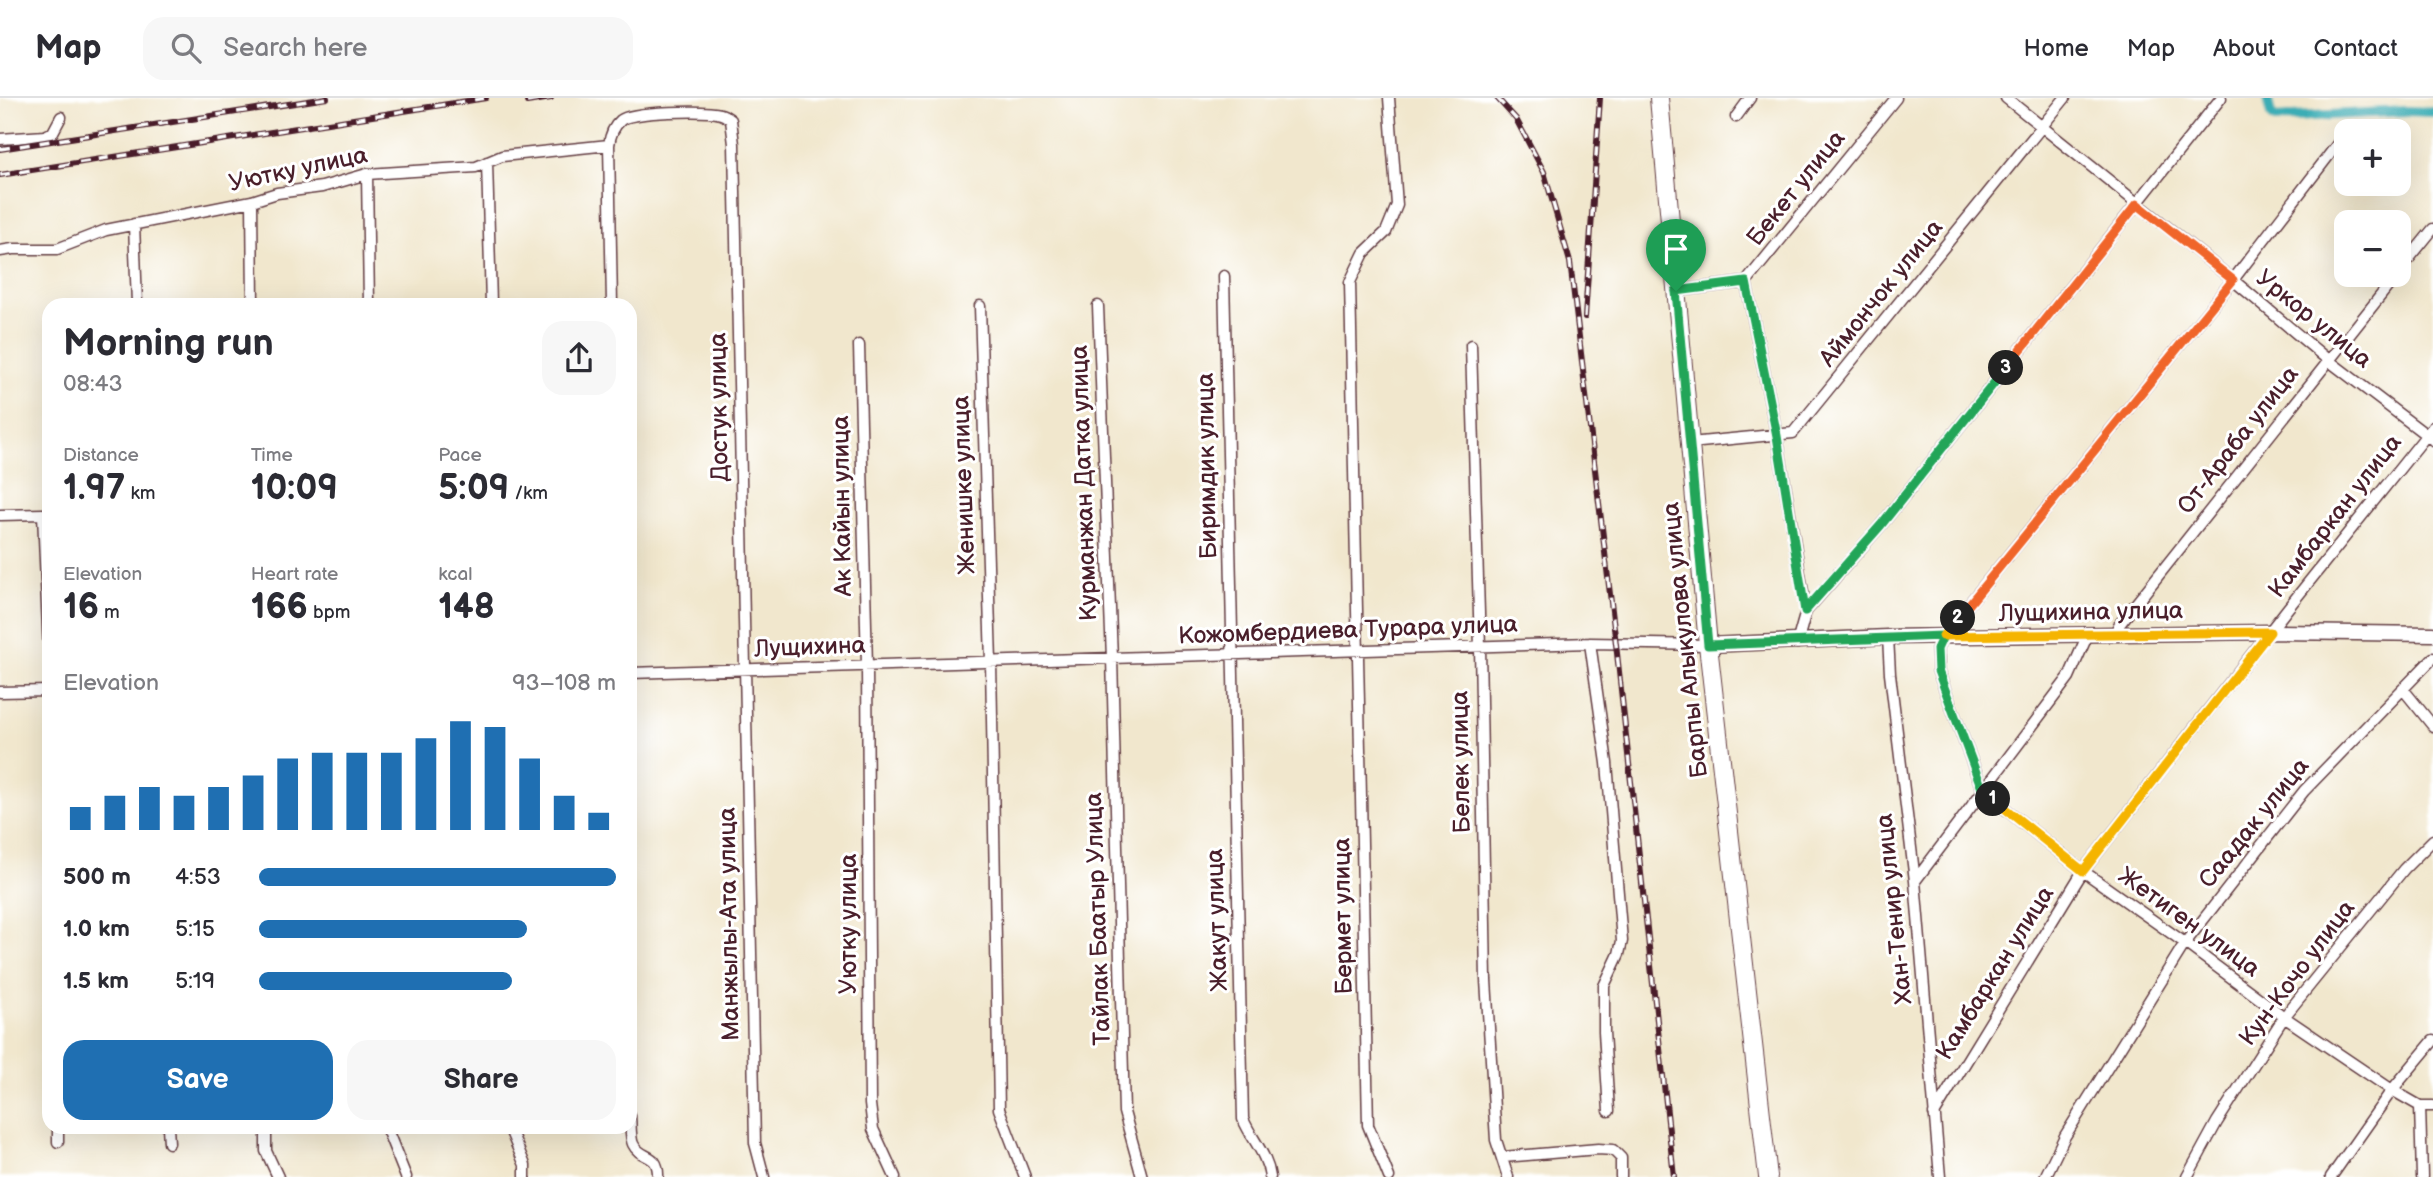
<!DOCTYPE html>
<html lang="en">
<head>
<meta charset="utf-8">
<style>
	body { margin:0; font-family:"Balsamiq Sans",sans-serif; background:#f7f7f7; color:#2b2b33; height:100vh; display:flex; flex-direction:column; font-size:26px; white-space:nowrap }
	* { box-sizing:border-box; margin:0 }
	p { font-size:23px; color:#7c7c81 }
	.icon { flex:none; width:38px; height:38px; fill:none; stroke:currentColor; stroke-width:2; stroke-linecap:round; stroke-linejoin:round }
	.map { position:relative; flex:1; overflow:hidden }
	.sheet { position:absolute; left:42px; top:200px; width:595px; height:836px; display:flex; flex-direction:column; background:#fff; border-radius:21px; box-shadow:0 7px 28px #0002 }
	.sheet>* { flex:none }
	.tools { position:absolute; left:2334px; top:21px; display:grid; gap:14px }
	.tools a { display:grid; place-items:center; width:77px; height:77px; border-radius:14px; background:#fff; box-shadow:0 7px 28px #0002; font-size:35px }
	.pin { position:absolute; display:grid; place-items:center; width:60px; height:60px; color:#fff; margin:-72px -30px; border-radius:50% 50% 50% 0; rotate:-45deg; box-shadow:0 0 7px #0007 }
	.pin .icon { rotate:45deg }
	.km { position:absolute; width:35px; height:35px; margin:-18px; border-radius:50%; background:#222; color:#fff; font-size:19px; line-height:35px; text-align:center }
	.round { display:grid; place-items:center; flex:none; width:74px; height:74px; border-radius:21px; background:#f7f7f7 }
	.headline { display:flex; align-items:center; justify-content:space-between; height:119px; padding:0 21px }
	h1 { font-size:38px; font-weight:800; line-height:52px }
	.stats { display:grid; grid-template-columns:repeat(3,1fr); gap:10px; height:119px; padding:7px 21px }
	.stats div { display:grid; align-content:center }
	.stats b { font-size:35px; font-weight:800 }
	.stats small { font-size:19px; font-weight:400 }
	.stats p { font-size:19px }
	.chart { height:196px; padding:14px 21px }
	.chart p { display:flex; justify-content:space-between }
	.chart svg { width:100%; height:126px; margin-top:7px; stroke:#1f6fb2; stroke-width:6 }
	.action { display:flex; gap:14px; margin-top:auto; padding:14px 21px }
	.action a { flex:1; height:80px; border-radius:21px; background:#1f6fb2; color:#fff; font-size:28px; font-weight:800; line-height:80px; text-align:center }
	.action a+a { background:#f7f7f7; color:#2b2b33 }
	ul { padding:0 21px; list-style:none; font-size:23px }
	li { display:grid; grid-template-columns:112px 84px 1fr; align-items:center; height:52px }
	li i { height:18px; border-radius:9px; background:#1f6fb2 }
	header { display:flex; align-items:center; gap:42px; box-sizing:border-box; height:98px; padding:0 35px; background:#fff; border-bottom:2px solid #e1e1e2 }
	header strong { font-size:33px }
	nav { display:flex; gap:38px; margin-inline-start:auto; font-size:24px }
	.search { width:490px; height:63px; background:#f7f7f7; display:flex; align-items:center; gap:18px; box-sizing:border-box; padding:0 24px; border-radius:21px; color:#7c7c81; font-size:26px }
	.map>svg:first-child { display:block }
</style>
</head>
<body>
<header>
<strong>Map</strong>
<div class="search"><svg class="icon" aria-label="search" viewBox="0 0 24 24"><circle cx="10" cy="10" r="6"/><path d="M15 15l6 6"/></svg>Search here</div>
<nav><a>Home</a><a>Map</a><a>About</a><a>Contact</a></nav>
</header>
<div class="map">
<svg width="2433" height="1079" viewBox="0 0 2433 1079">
	<rect width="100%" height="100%" fill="#fff"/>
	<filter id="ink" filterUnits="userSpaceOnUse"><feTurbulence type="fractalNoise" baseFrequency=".0143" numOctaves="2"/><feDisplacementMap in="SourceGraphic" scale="14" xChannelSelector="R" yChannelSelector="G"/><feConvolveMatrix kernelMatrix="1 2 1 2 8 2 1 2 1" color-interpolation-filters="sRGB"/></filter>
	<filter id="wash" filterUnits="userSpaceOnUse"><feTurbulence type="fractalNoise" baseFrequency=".00686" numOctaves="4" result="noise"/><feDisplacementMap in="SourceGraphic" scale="28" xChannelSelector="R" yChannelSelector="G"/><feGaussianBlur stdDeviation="1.57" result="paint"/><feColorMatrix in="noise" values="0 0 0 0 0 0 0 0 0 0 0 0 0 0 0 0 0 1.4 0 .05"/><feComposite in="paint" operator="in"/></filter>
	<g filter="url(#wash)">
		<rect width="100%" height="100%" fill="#f1e7cd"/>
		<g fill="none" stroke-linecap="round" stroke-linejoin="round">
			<path stroke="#3badb5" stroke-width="10" d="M 2267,0 L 2271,16 L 2275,20 L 2406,13 L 2433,14"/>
		</g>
	</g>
	<g filter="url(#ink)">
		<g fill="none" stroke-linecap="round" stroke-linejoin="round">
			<defs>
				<path id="minor" d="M 1389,0 L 1397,107 L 1386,134 L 1364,155 L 1350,184 L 1368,1027 L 1389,1079
					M 2006,0 L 2233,182 L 2328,262 L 2433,342
					M 1736,19 L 1750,0
					M 2346,35 L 2233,182 L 1943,538 L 1937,551 L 1938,573 L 1983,693 L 2083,773 L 2185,845 L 2284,919 L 2392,992 L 2420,1008 L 2433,1008
					M 0,41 L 45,38 L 53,34 L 61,19
					M 487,64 L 491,206
					M 367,76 L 369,206
					M 252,103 L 253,206
					M 134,126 L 137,206
					M 0,153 L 13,151 L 57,151 L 106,132 L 252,103 L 277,95 L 322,89 L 367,76 L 476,69 L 502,58 L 609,47
					M 2399,173 L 2433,131
					M 1224,178 L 1243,1021 C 1252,1042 1267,1056 1270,1079
					M 1746,184 L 1777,338 L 1806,513
					M 1676,193 L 1746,184 L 1896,0
					M 612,206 L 609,47 C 610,38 614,28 621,22 C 631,13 707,12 721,16 C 725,17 728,20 731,22 L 734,46 L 755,1045 L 764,1079
					M 980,208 L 991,564 L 999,1011 L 1025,1079
					M 1098,208 L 1112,560 L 1124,1014 L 1142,1079
					M 859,247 L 867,568 L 870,1006 L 873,1031 L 895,1079
					M 1471,247 L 1480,549 L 1486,882 L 1496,1042 L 1508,1079
					M 1690,345 L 1793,335 L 2065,0
					M 0,417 L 43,416 L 49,556
					M 2115,536 L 2119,527 L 2397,177
					M 1888,539 L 1890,576 L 1915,783 L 1940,1079
					M 1590,545 L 1607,665 L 1622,843 L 1619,856 L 1604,888 L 1604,934 L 1609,1013
					M 1797,545 L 1806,513 L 1881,427 L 2221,0
					M 630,575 L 1590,545 L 1708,547
					M 2403,591 L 2433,628
					M 0,594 L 49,593
					M 1915,783 L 2069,579 L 2088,536
					M 2420,1008 L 2422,1079
					M 1934,1016 L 2083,773 L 2288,510 L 2433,329
					M 630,1018 C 631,1026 630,1039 633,1046 C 641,1063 659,1053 658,1079
					M 58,1029 L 58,1044
					M 168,1029 L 169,1045
					M 266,1029 L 266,1053 L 278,1079
					M 386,1029 L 406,1079
					M 509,1029 L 525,1067 L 525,1079
					M 1503,1059 L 1598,1051 L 1613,1052 L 1621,1060 L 1621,1079
					M 2045,1079 L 2065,1038 L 2185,845 L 2304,693 L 2433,560
					M 2187,1079 L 2217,1024 L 2284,919 L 2404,771 L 2433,742
					M 2331,1079 L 2392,992 L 2433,943"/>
				<path id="tertiary" d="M 1708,547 L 1888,539 L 2270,534 L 2433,536"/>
				<path id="primary" d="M 1659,0 L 1708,547 L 1768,1079"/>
			</defs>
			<use href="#minor" stroke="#633d43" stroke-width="13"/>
			<use href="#tertiary" stroke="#633d43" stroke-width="17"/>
			<use href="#primary" stroke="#633d43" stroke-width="20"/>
			<use href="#minor" stroke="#fff" stroke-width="10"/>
			<use href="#tertiary" stroke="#fff" stroke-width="14"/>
			<use href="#primary" stroke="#fff" stroke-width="18"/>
			<defs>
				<path id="rail" d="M 1497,0 L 1516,21 L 1544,74 L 1570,164 L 1616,546 L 1674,1079
					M 527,4 L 551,0
					M 0,51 L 327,0
					M 0,77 L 486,0
					M 1585,219 L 1600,0"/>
			</defs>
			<use href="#rail" stroke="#4a1f2b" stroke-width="6"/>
			<use href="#rail" stroke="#fff" stroke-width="3.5" stroke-dasharray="10" stroke-linecap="butt"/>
		</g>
	</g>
	<g fill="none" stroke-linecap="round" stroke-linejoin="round" filter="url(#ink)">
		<defs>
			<path id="split-1" d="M 1676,193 L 1708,547 L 1943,538 L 1937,551 L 1938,573 L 1983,693 L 1993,701"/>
			<path id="split-2" d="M 1958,520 L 1943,538 L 2270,534 L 2083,773 L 1993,701"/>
			<path id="split-3" d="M 1958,520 L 2233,182 L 2137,106 L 2006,270"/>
			<path id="split-4" d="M 1676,193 L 1746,184 L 1777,338 L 1805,513 L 1881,427 L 2006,270"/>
		</defs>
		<use href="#split-1" stroke="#fff" stroke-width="14"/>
		<use href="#split-2" stroke="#fff" stroke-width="14"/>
		<use href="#split-3" stroke="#fff" stroke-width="14"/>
		<use href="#split-4" stroke="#fff" stroke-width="14"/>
		<use href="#split-1" stroke="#22a559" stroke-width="9"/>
		<use href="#split-2" stroke="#f5b400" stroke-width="9"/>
		<use href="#split-3" stroke="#f0652b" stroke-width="9"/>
		<use href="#split-4" stroke="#22a559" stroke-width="9"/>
	</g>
	<g text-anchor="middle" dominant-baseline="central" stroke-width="6" stroke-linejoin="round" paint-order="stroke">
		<g font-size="24" fill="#4a1f2b" stroke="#fff">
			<text transform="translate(298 71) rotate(-12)">Уютку улица</text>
			<text transform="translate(1796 90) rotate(-51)">Бекет улица</text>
			<text transform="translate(1881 195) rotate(-51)">Аймончок улица</text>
			<text transform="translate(2314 221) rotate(39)">Уркор улица</text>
			<text transform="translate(719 309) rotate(-91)">Достук улица</text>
			<text transform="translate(2238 342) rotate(-52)">От-Араба улица</text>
			<text transform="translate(1207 368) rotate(-91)">Биримдик улица</text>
			<text transform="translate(1084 385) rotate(-92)">Курманжан Датка улица</text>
			<text transform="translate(964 387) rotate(-92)">Женишке улица</text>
			<text transform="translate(842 408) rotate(-91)">Ак Кайын улица</text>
			<text transform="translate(2335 418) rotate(-52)">Камбаркан улица</text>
			<text transform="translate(2091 514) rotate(-1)">Лущихина улица</text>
			<text transform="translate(1348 532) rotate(-2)">Кожомбердиева Турара улица</text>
			<text transform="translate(1685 542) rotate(-96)">Барпы Алыкулова улица</text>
			<text transform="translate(810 549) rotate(-2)">Лущихина</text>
			<text transform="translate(1461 664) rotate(-91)">Белек улица</text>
			<text transform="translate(2254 725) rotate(-51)">Саадак улица</text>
			<text transform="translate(1894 811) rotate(-96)">Хан-Тенир улица</text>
			<text transform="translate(1343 818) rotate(-91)">Бермет улица</text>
			<text transform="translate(1098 821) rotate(-92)">Тайлак Баатыр Улица</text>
			<text transform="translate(1217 822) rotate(-92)">Жакут улица</text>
			<text transform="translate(2189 824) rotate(36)">Жетиген улица</text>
			<text transform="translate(729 826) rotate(-91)">Манжылы-Ата улица</text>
			<text transform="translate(848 826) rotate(-90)">Уютку улица</text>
			<text transform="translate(1995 875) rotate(-58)">Камбаркан улица</text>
			<text transform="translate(2297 875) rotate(-53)">Кун-Кочо улица</text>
		</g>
	</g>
</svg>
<div class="tools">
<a>+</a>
<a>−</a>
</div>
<div class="pin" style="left:1676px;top:193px;background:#1e9e55"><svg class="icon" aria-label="arrive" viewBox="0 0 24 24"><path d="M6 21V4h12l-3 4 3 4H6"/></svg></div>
<b class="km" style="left:1993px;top:701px">1</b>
<b class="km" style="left:1958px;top:520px">2</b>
<b class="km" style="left:2006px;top:270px">3</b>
<section class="sheet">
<div class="headline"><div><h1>Morning run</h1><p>08:43</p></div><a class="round"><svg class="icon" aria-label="share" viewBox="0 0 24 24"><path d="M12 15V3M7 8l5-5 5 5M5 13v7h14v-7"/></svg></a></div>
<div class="stats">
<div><p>Distance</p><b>1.97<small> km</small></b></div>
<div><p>Time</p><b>10:09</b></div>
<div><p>Pace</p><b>5:09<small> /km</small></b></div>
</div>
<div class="stats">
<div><p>Elevation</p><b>16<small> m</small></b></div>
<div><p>Heart rate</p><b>166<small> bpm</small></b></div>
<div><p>kcal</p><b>148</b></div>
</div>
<div class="chart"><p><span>Elevation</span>93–108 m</p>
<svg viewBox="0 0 160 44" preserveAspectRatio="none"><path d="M5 44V36M15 44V32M25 44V29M35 44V32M45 44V29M55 44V25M65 44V19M75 44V17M85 44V17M95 44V17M105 44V12M115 44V6M125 44V8M135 44V19M145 44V32M155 44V38"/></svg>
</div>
<ul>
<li><b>500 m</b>4:53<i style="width:100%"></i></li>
<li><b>1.0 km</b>5:15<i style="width:75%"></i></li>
<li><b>1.5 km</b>5:19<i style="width:71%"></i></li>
</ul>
<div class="action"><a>Save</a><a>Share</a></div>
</section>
</div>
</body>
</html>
